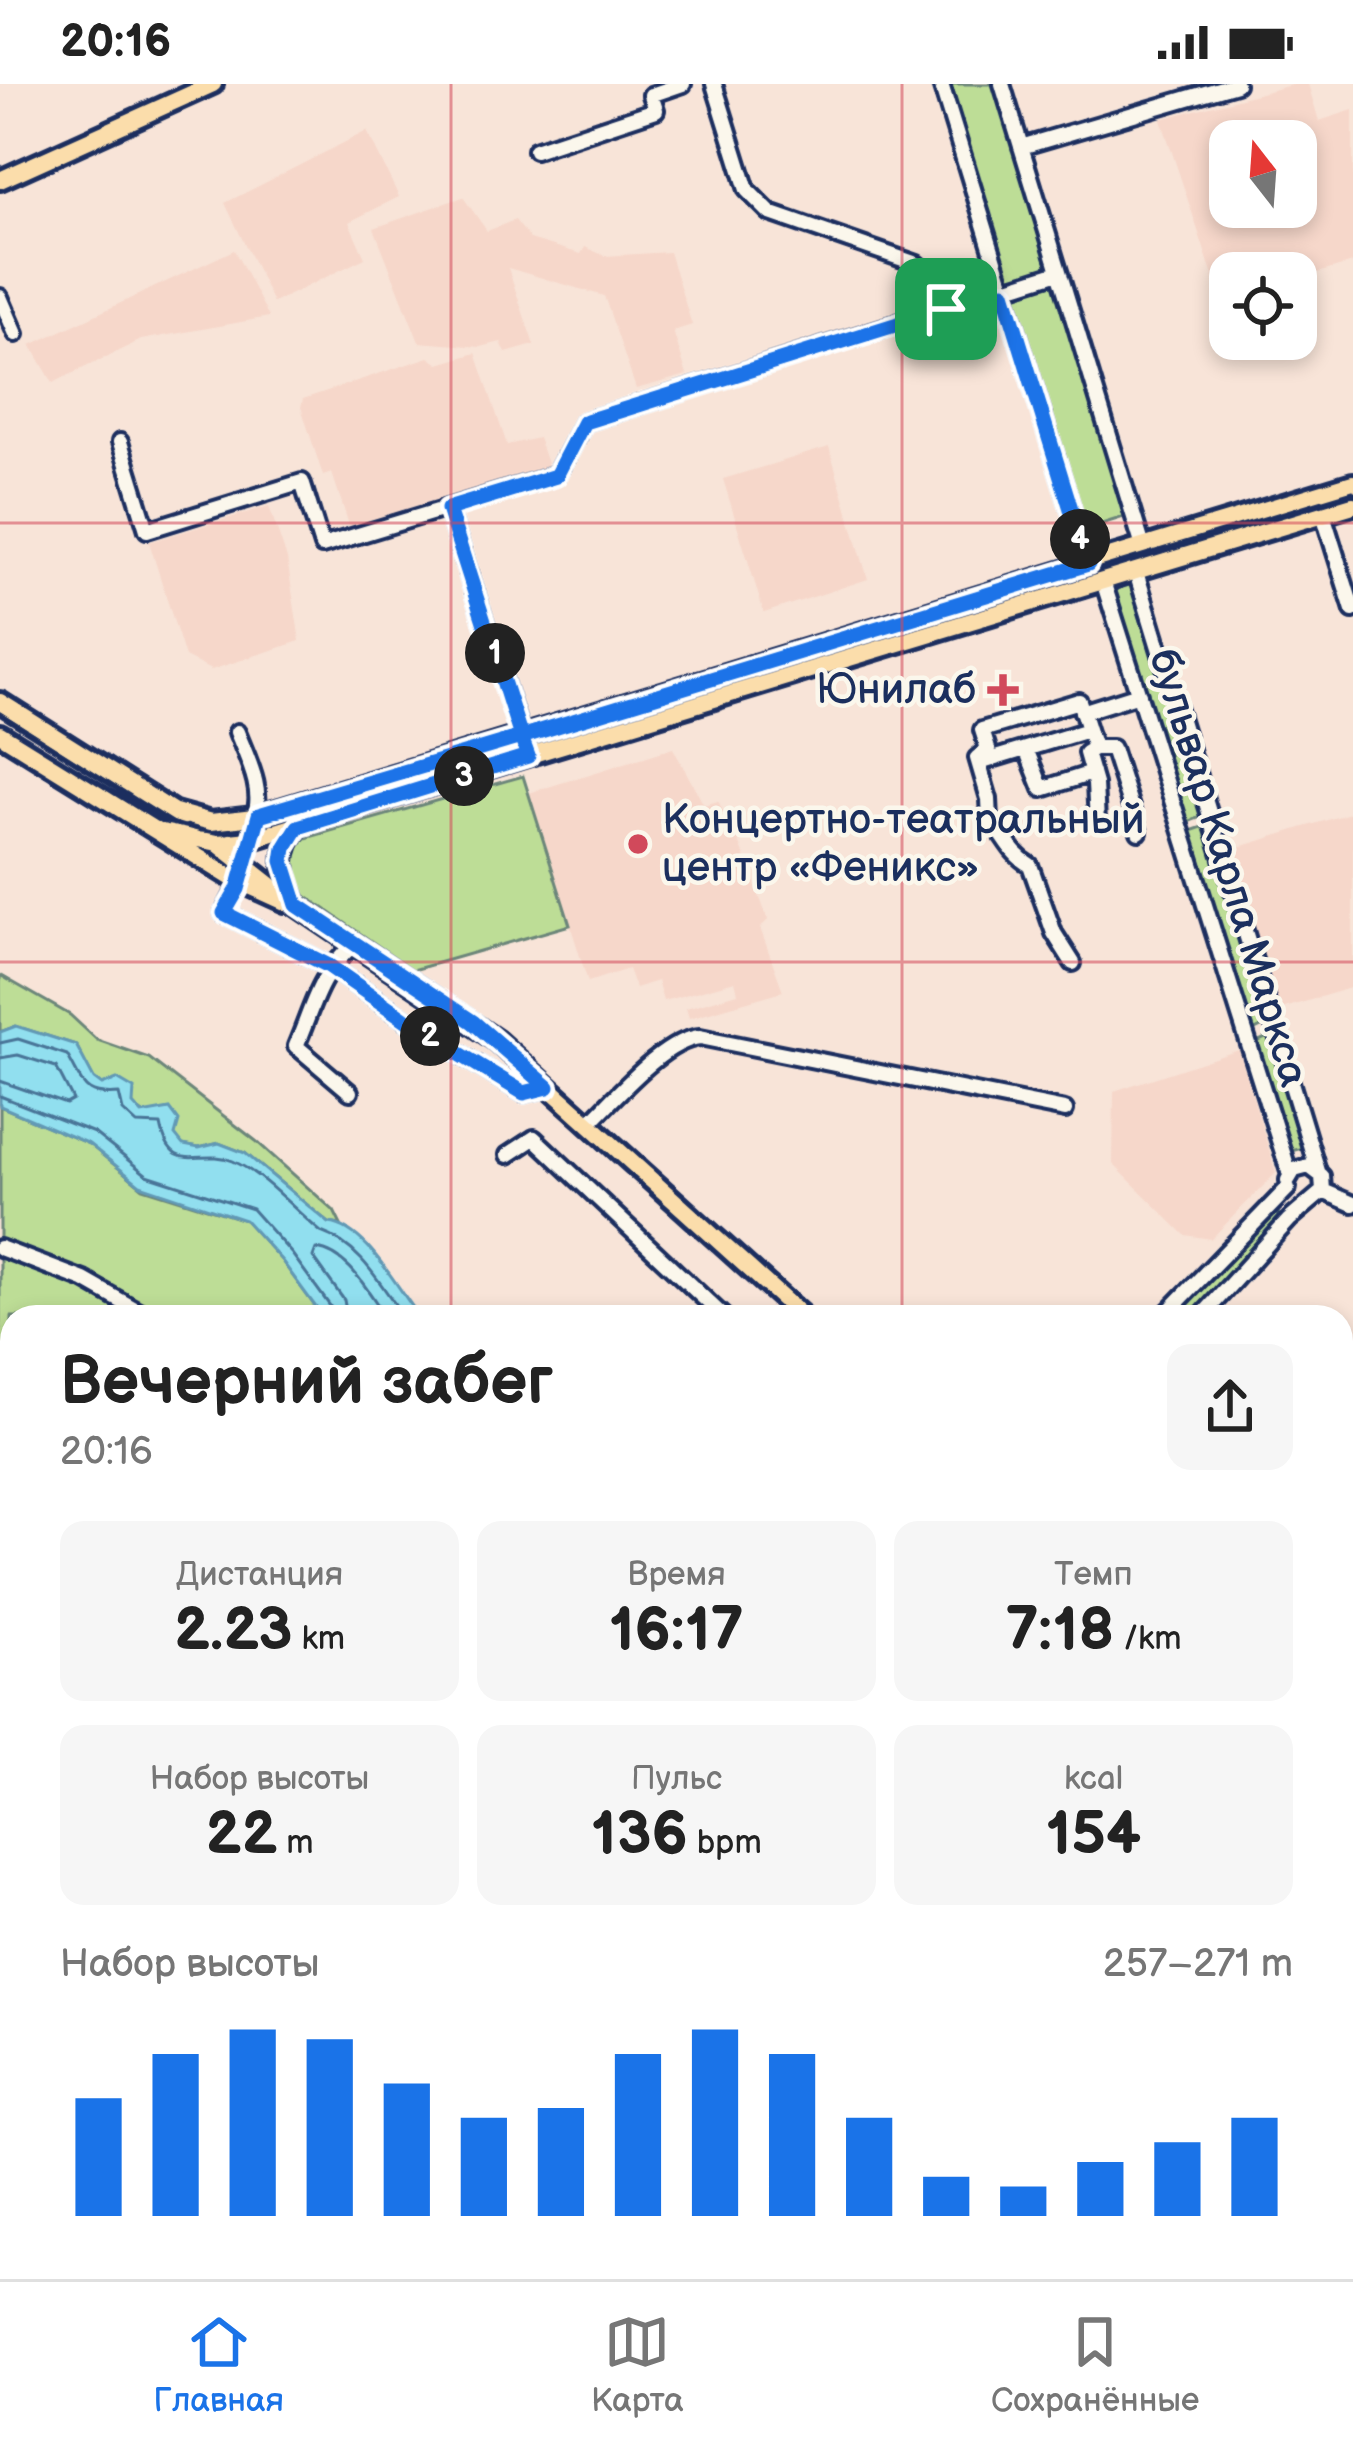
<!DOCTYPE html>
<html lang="ru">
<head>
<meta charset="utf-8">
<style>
	body { margin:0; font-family:"Balsamiq Sans",sans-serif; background:#f6f6f6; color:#222; height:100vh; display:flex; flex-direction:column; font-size:45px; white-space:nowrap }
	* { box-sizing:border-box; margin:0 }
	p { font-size:39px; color:#767676 }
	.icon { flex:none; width:66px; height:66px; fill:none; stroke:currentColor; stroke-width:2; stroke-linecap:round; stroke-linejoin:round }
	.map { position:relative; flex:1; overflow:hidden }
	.side { position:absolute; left:0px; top:1221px; width:1353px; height:975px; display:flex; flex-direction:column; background:#fff; border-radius:36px 36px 0 0; box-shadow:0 6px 18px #0003 }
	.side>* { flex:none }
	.needle { width:78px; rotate:343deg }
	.controls { position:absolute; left:1209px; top:36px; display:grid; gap:24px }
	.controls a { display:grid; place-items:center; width:108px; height:108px; border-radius:24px; background:#fff; box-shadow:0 6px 18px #0003; font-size:60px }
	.pin { position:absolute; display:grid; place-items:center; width:102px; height:102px; color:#fff; margin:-51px; border-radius:24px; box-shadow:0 6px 18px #0006 }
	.km { position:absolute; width:60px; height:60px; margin:-30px; border-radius:50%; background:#222; color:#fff; font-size:33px; line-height:60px; text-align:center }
	.round { display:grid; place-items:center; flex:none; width:126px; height:126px; border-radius:24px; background:#f6f6f6 }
	.headline { display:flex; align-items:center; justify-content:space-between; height:204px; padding:0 60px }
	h1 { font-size:66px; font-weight:700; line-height:90px }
	.metrics { display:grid; grid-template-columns:repeat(3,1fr); gap:18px; height:204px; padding:12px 60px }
	.metrics div { display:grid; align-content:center; border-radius:24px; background:#f6f6f6; text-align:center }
	.metrics b { font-size:60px; font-weight:700 }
	.metrics small { font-size:33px; font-weight:400 }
	.metrics p { font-size:33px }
	.chart { height:336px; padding:24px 60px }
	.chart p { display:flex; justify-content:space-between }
	.chart svg { width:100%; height:216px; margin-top:12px; stroke:#1a73e8; stroke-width:6 }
	.status { display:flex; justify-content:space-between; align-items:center; height:84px; padding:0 60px; background:#fff; direction:ltr }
	.status svg { height:33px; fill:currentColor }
	.menu { display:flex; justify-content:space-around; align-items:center; height:168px; border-top:3px solid #e0e0e0; background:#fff; font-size:33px; color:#767676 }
	.menu a { display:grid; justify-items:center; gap:6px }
	.menu .selected { color:#1a73e8 }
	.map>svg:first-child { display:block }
</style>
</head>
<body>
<div class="status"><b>20:16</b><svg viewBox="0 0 49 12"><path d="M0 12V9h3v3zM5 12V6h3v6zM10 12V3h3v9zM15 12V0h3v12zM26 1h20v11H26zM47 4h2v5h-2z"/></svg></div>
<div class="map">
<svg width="1353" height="2195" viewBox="0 0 1353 2195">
	<rect width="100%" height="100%" fill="#f8e4d8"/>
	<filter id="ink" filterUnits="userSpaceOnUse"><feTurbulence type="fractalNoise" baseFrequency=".00833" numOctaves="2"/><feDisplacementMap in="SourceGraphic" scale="24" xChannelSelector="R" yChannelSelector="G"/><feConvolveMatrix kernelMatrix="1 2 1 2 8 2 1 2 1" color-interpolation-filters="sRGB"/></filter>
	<g filter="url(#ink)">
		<path fill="#f6d7ca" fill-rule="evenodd" d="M 1295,0 L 1308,0 L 1319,37 L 1353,26 L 1353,179 L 1296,195 L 1296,189 L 1230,189 L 1230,213 L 1221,216 L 1161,35 ZM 1230,57 L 1296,57 L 1296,123 L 1230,123 Z
			M 367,47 L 399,113 L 349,138 L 365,174 L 273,219 L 225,119 Z
			M 463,113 L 487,147 L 515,136 L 530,155 L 581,170 L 585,163 L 605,172 L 669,168 L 692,241 L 673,247 L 687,291 L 636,305 L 604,212 L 508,184 L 534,261 L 506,269 L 501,258 L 481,263 L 419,258 L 374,144 Z
			M 234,166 L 269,233 L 141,256 L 53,299 L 31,261 Z
			M 476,269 L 507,361 L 538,354 L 549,385 L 350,444 L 332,389 L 323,392 L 301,323 L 303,315 L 429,273 L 439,280 Z
			M 829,363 L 868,495 L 764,529 L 723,395 Z
			M 269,422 L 287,475 L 300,557 L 211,586 L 185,573 L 149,458 Z
			M 673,664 L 704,721 L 718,717 L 741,762 L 768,836 L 760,844 L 783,907 L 689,934 L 686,924 L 738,909 L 735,897 L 663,917 L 657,897 L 635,904 L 628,885 L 588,898 L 529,709 Z
			M 1353,728 L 1353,903 L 1275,927 L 1227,767 Z
			M 1239,966 L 1276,1089 L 1211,1155 L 1185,1151 L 1113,1080 L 1114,1007 Z"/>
		<path fill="#bddd96" stroke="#6c867a" stroke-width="3" d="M 946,0 L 994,0 L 1049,186 L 1008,199 Z
			M 1051,198 L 1057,200 L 1130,431 L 1083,446 L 1012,213 Z
			M 1130,497 L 1203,732 L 1188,738 L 1184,737 L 1112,501 Z
			M 523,692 L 570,841 L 413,886 L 303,810 C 288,792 290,782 294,761 L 306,754 Z
			M 1202,743 L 1207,745 L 1267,940 L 1251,948 L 1188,748 Z
			M 0,891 L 70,931 L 97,956 L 149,974 L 256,1057 L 334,1127 L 341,1141 L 329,1139 L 245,1069 L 219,1059 L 199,1064 L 182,1061 L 174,1051 L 94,996 L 76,961 L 16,942 L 0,948 Z
			M 1268,953 L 1306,1063 L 1288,1068 L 1254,959 Z
			M 0,1022 L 89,1060 L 143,1104 L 245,1136 L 282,1177 L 323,1233 L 12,1233 L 12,2184 L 788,2184 L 792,2195 L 0,2195 Z
			M 1272,1124 L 1286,1136 L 1196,1233 L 1175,1233 Z"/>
		<path fill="#91dfef" stroke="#6299b5" stroke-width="3" d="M 16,942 L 76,961 L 94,995 L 102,1001 L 117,995 L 134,1005 L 133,1020 L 142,1030 L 170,1025 L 179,1037 L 175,1051 L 183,1061 L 199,1064 L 219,1059 L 245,1069 L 329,1139 C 367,1143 397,1205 420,1233 L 323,1233 L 282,1177 L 245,1136 L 140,1101 L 89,1060 L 0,1022 L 0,948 Z"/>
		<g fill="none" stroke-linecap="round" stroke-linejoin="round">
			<path stroke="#4a7598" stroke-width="3" d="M 0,959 L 18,955 L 67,971 C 85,1001 82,1013 119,1010 L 123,1027 L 137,1040 L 161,1041 C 171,1094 201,1063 233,1077 C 265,1091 294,1126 321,1148 C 361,1162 380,1200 404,1233
				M 0,974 L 18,971 L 56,983 L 73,1016 L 66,1020 L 0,997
				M 0,1012 L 94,1049 L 147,1091 L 252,1125 L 292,1170 L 330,1222 L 332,1233
				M 347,1233 L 344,1216 L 313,1173 L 316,1165 C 349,1169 368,1208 386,1233"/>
			<defs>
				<path id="minor" d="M 714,0 L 747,106 L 770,129 L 917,180 L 934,196 L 946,225
					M 941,0 L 1088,480
					M 1002,0 L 1143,463
					M 651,11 L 683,0
					M 1021,63 L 1236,0
					M 535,66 L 656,26 L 651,11
					M 0,213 L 16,250
					M 120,358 L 147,446 L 302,398 L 322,462 L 556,391 L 584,338 L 1059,188
					M 448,425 L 528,672
					M 1323,430 L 1353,526
					M 1136,488 L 1318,1087
					M 1103,497 L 1290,1091
					M 1082,628 L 1139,610
					M 237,648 C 247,674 265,707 254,733
					M 1026,665 L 1042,705 L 1092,689
					M 979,679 L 1088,646
					M 1097,738 L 1095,700 L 1086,669 L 1094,664 L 1112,664 L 1139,748
					M 240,798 L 224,829 L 329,882 L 422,947 L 524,1009 L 548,1003
					M 1073,879 L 1054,849 L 1030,781 C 1009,769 1006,752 990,736 L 989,715 L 977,674 L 988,665 L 982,646 L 1079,617 L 1094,664
					M 350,1008 L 296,962 C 315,918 317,893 355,859
					M 589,1039 C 617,1012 664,956 700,953 L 1065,1026
					M 508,1071 L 534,1054 L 724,1233
					M 1288,1096 L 1294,1086 L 1309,1082 L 1322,1092 L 1323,1107
					M 1323,1107 L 1353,1120
					M 0,1164 L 84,1196 L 149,1233
					M 1163,1233 L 1288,1104
					M 1201,1233 L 1289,1136 L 1323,1107
					M 1341,1839 L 1353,1828
					M 1341,1923 L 1353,1933
					M 628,2195 L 629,2184"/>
				<path id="major" d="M 0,96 L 213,0
					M 0,618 L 182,733
					M 0,650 L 232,794 L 285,818
					M 175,728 L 211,738 L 254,733 L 1353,399
					M 162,748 L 218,759 L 250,756 L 1353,421
					M 217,759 L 297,822 L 496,956 L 803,1233
					M 294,815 C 281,787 279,768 298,743
					M 1237,2184 L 1238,2195"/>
			</defs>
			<use href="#minor" stroke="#1b2f5e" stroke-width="22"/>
			<use href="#major" stroke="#1b2f5e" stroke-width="26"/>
			<use href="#minor" stroke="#fbf7ec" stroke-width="14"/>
			<use href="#major" stroke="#fbddab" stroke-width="16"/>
			<path stroke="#1b2f5e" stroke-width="3" d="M 0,629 L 171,738 L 201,747 L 227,749 L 1353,407"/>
		</g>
	</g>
	<g fill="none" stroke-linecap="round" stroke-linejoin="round" filter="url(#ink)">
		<defs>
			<path id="route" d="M 946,225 L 584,338 L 556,392 L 448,425 L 521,653 L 259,731 L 238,805 L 224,829 L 329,882 L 422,947 L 524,1009 L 548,1003 L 473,938 L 297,821 L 283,777 L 285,764 L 298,743 L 528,672 L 521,653 L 1088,480 L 1004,208 L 946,225"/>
		</defs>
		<use href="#route" stroke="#fff" stroke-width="24"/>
		<use href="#route" stroke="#1a73e8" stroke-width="15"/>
	</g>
	<path fill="none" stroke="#d1495b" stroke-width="3" stroke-opacity="0.55" d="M 451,0 L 451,1233M 902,0 L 902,1233M 0,439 L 1353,439M 0,878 L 1353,878M 0,1317 L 12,1317M 1341,1317 L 1353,1317M 0,1756 L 12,1756M 1341,1756 L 1353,1756M 451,2184 L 451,2195M 902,2184 L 902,2195"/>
	<g fill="#d1495b" stroke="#fbf7ec" stroke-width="4.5">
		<path d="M997 588h12v12h12v12h-12v12h-12v-12h-12v-12h12z"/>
		<circle cx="638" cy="760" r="12"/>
	</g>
	<g text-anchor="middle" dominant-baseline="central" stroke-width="9" stroke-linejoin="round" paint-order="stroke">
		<g font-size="42" fill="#1b2f5e" stroke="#fbf7ec" text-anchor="end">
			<text x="976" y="606">Юнилаб</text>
			<text x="662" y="736" text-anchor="start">Концертно-театральный<tspan x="662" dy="48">центр «Феникс»</tspan></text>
		</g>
		<g font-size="42" fill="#1b2f5e" stroke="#fbf7ec">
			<text transform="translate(1228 784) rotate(73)">бульвар Карла Маркса</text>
		</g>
	</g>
</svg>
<div class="controls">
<a><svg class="needle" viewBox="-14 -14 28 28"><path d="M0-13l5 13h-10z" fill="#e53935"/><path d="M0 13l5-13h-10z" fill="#767676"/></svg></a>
<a><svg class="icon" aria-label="locate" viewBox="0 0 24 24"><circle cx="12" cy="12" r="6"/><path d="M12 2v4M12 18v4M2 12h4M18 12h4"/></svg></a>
</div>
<div class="pin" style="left:946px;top:225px;background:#1e9e55"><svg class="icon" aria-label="arrive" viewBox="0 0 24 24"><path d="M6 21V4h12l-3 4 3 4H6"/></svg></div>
<b class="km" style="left:495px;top:569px">1</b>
<b class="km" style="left:430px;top:952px">2</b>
<b class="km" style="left:464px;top:692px">3</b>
<b class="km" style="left:1080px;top:455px">4</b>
<section class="side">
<div class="headline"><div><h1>Вечерний забег</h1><p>20:16</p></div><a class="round"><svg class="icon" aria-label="share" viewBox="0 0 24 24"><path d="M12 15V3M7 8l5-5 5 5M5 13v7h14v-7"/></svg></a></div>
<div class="metrics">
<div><p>Дистанция</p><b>2.23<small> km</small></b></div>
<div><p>Время</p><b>16:17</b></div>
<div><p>Темп</p><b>7:18<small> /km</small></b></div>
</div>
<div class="metrics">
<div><p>Набор высоты</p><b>22<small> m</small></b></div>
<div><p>Пульс</p><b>136<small> bpm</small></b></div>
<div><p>kcal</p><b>154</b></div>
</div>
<div class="chart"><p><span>Набор высоты</span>257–271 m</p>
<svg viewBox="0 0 160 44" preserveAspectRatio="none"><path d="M5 44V20M15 44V11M25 44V6M35 44V8M45 44V17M55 44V24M65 44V22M75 44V11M85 44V6M95 44V11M105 44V24M115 44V36M125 44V38M135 44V33M145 44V29M155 44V24"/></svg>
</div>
</section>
</div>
<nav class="menu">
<a class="selected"><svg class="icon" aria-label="home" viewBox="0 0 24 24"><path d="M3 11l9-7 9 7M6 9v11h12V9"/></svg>Главная</a>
<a><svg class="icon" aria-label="map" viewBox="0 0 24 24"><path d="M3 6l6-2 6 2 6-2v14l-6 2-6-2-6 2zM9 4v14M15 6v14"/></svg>Карта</a>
<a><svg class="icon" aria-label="saved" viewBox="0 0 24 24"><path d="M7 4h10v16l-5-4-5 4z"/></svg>Сохранённые</a>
</nav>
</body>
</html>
